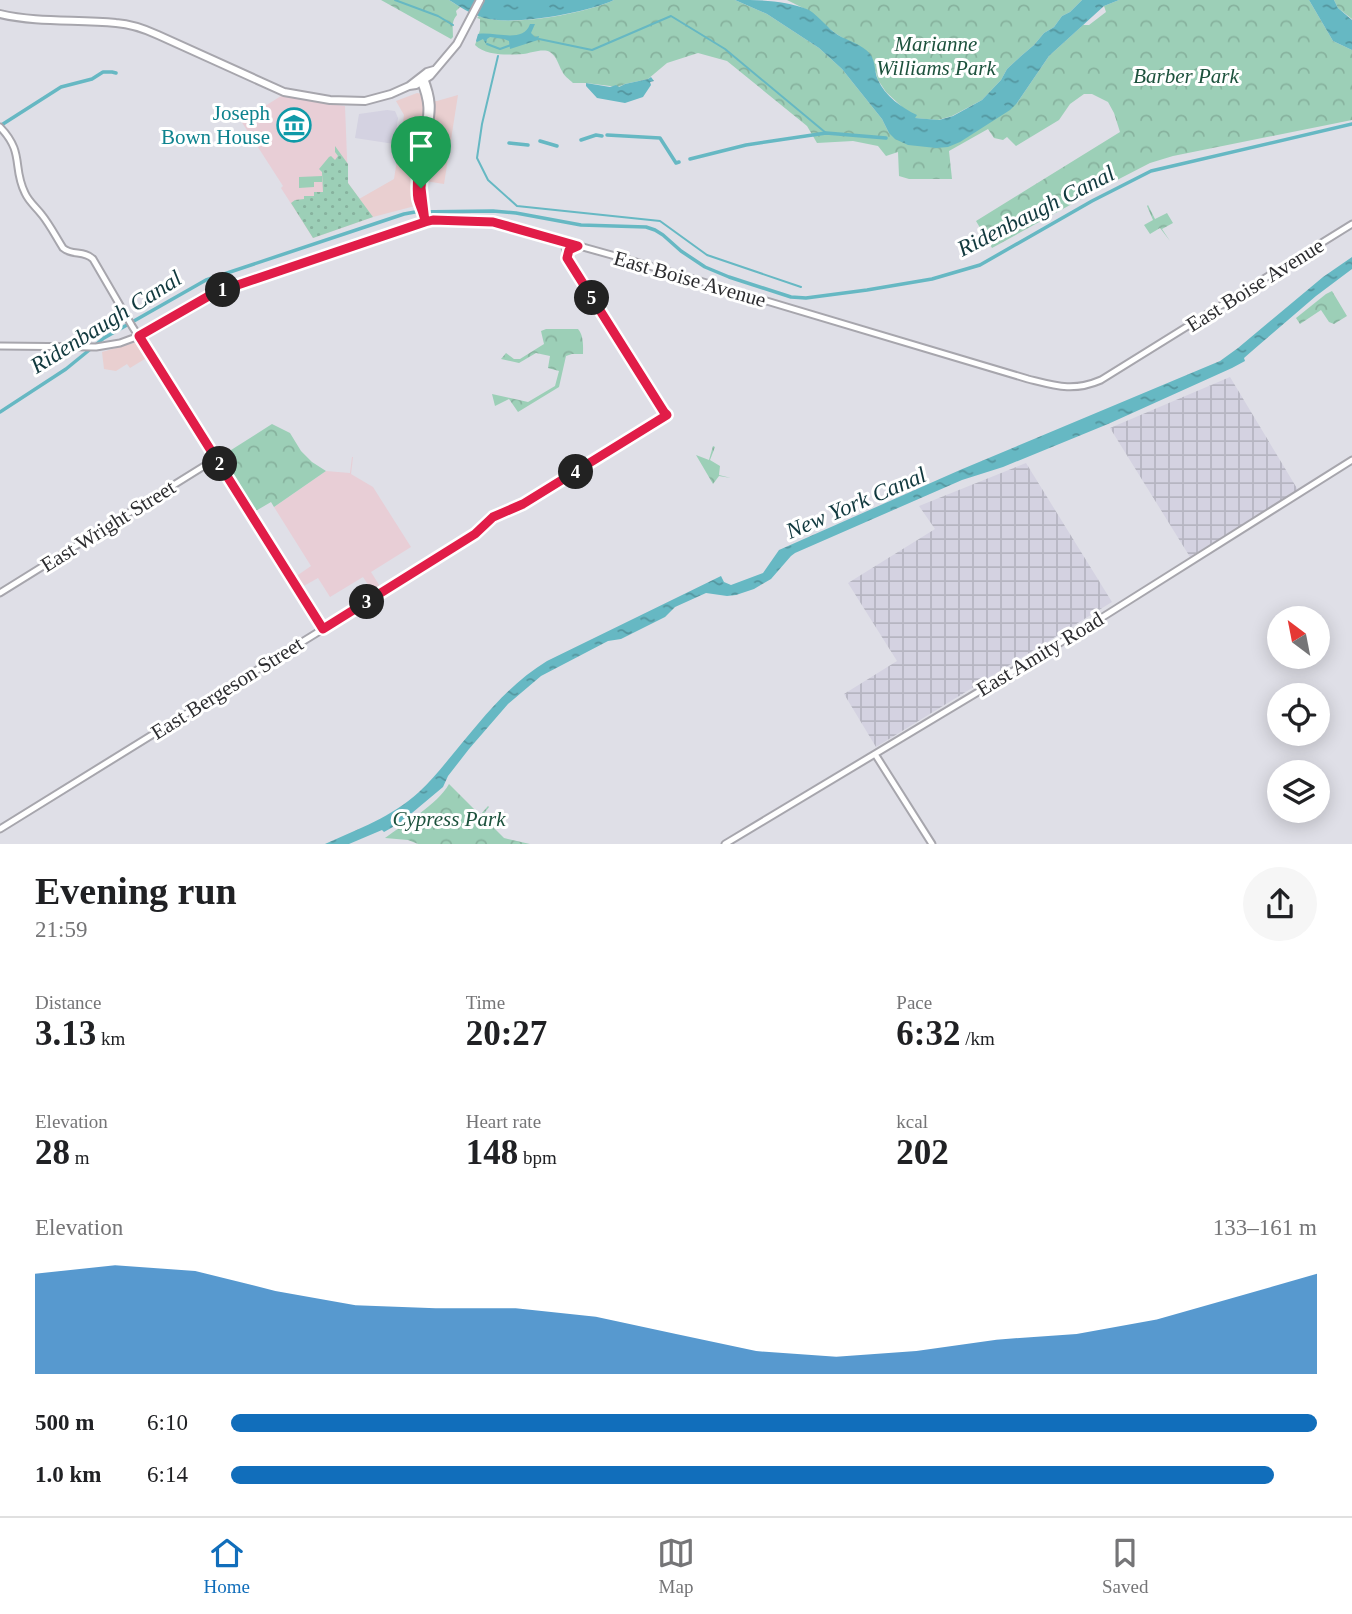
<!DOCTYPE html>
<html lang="en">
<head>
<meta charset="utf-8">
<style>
	body { margin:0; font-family:"Times New Roman",serif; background:#f6f6f6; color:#202124; height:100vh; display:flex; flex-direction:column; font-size:26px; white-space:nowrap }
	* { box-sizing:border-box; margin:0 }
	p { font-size:23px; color:#757577 }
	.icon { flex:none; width:38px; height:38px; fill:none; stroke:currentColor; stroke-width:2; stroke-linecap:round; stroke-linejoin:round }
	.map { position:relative; height:844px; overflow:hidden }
	.panel { display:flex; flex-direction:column; background:#fff; flex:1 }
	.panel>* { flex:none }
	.needle { width:46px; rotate:328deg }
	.tools { position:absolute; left:1267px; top:606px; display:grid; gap:14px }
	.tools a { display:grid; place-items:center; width:63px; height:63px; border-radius:50%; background:#fff; box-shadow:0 4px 18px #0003; font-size:35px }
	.pin { position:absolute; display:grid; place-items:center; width:60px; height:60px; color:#fff; margin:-72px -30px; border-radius:50% 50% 50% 0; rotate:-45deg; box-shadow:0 0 7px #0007 }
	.pin .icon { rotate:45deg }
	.km { position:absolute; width:35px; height:35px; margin:-18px; border-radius:50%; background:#222; color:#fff; font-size:19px; line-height:35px; text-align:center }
	.round { display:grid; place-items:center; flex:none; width:74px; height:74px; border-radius:37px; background:#f6f6f6 }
	.overview { display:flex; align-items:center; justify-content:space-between; height:119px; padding:0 35px }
	h1 { font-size:38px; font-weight:800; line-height:52px }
	.figures { display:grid; grid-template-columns:repeat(3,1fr); gap:10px; height:119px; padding:7px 35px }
	.figures div { display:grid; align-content:center }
	.figures b { font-size:35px; font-weight:800 }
	.figures small { font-size:19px; font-weight:400 }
	.figures p { font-size:19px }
	.chart { height:196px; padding:14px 35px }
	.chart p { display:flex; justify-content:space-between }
	.chart svg { width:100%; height:126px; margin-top:7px; fill:#116ebb; opacity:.7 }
	ul { padding:0 35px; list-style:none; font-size:23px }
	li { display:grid; grid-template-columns:112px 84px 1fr; align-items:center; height:52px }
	li i { height:18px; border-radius:9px; background:#116ebb }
	.tabs { display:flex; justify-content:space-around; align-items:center; height:98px; border-top:2px solid #e0e0e0; background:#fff; font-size:19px; color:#757577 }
	.tabs a { display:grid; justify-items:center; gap:4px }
	.tabs .current { color:#116ebb }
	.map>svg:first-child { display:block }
</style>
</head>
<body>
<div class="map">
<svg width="1352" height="844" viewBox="0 0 1352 844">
	<defs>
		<pattern id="industrial-grid" width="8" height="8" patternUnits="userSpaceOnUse" patternTransform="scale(1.75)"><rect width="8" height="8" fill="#d4d2e1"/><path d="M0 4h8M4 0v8" fill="none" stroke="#b6b5c1"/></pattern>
		<pattern id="grass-dots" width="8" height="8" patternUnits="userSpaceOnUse" patternTransform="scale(1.75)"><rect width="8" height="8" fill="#9ccfb7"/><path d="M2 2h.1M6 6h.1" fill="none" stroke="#87b29e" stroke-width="1.8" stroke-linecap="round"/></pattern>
		<pattern id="forest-crowns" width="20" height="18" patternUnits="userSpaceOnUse" patternTransform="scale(1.75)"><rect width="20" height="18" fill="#9ccfb7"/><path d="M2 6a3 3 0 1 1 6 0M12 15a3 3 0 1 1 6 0" fill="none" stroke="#87b29e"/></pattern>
		<pattern id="water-ripples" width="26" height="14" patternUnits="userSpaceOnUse" patternTransform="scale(1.75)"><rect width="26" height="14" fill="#66b8c3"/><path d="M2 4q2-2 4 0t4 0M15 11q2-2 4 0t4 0" fill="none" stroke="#54969f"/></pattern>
	</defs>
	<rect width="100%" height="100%" fill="#dfdfe7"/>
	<path fill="#e9cfd0" d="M 417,93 L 422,94 L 425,101 L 437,101 L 458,95 L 444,184 L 425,181 L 413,183 L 415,206 L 373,217 L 359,199 L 394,179 L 404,115 L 396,101 Z
		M 137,342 L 148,357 L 130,368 L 127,364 L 116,371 L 104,369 L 102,352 Z"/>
	<path fill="url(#industrial-grid)" d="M 1230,377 L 1298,490 L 1190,557 L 1110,428 Z
		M 1026,463 L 1112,602 L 876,747 L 844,694 L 897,661 L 848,583 L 935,529 L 919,506 Z"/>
	<path fill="#e8ced6" d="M 281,96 L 345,106 L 348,183 L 373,217 L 313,238 L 281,188 L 283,186 L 241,121 Z
		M 352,457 L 353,457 L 351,474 L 373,487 L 411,547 L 371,572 L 381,588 L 373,592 L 363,577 L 330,597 L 318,578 L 302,587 L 295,577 L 311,566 L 274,507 L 326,471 L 350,473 Z"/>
	<path fill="#d4d2e1" d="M 387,110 L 395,111 L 398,118 L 394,144 L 355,138 L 359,114 Z"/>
	<path fill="url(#grass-dots)" d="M 335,146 L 348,164 L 348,183 L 373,217 L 313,238 L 291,203 L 295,200 L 304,199 L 304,196 L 314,196 L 314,192 L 323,192 L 322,172 L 319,169 L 329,157 L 331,156 L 335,160 L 338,156 L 335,152 Z"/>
	<path fill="url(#forest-crowns)" d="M 381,0 L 449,0 L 460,7 L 456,11 L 457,15 C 451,21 453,30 453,37 L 451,39 Z
		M 614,0 L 735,0 L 767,14 L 819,48 L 842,69 L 882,119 L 889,133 L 1017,103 L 1049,56 L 1083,25 L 1089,25 L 1106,12 L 1104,6 L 1119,0 L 1309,0 L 1333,41 L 1352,50 L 1352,120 L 1173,156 L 1150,163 L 1090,194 L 992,248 L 976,221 L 1120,132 L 1114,113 L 1108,102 L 1092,94 L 1084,94 L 1070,104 L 1059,120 L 1016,146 L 1007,137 L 1003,140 L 994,138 L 988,129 L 949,151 L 952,179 L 909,179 L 899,176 L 898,152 L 886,156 L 878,146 L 853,141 L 817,143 L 807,126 L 727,61 L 698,53 L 667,63 L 648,79 L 625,84 L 618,87 L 586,83 L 573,83 C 569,79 564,76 562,71 C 558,64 557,57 550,52 C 543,48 531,53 523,54 C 508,55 486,56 475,45 L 480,30 L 480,19 L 477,18 L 479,16 C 509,28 584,14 614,0 Z
		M 787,0 L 1082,0 L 1070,12 L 1062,16 L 1054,27 L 1044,33 L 1034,45 L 1021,56 L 1007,69 L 1001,80 L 982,100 L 952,116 L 938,120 L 914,118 L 886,92 L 878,80 L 876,72 L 846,40 L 835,33 L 807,10 Z
		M 1334,0 L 1352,0 L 1352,19 L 1338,8 Z
		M 1148,205 L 1155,219 L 1167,213 L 1173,223 L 1162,229 L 1170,241 L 1160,228 L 1150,234 L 1144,225 L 1153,220 L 1147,206 Z
		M 1332,291 L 1347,316 L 1334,324 L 1329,322 L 1321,310 L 1300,324 L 1296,318 L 1326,294 Z
		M 546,329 L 578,329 C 584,336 583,346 583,354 L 572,354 L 566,356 L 559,387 L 518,412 L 509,399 L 495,406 L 492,394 L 528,402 L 555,386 L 559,371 L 548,368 L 550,356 L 536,353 L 519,363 L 501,359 L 506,353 L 514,359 L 520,359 L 544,344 L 541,331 Z
		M 272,424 L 290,433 L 301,451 L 312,462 L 326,471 L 274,507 L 271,502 L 254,512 L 220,457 Z
		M 713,446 L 715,447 L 710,460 L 720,466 L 719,475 L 731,478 L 719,476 L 713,484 L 696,455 L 709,460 Z
		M 449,784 L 479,814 L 481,814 L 488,806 L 489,807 L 482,816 L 504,838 L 530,844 L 418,844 L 408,840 L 385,838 C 405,823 437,805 449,784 Z"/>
	<path fill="#9ccfb7" d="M 322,176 L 322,182 L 314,182 L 314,187 L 299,188 L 299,177 Z"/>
	<path fill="url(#water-ripples)" d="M 449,0 L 614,0 C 586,13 513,26 484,18 C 471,14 460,7 449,0 Z
		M 735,0 C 761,0 785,0 809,10 C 820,17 827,28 838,35 C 848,41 862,44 870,54 C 876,62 874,71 878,80 C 885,96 902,108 917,115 L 915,118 L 939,120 L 953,116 L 982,100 L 1001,80 L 1007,69 L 1021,56 L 1034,45 L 1044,33 L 1054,27 L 1062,16 L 1070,12 L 1082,0 L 1119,0 L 1104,6 L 1049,56 L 1017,103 L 1010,110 L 960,142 L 948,147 L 936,148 L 908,145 L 895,139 L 889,133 L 882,119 L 842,69 L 819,48 L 767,14 Z
		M 1309,0 L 1334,0 L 1338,8 L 1352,20 L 1352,50 L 1333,41 Z
		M 530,24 L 535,24 L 531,33 L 535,37 L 539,36 L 538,40 L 510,49 L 509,41 L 504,39 L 490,37 L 487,39 L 486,44 L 483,39 L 477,42 L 476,41 L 478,34 C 495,31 523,44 530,24 Z
		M 651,77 L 654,81 L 650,82 L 651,85 L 643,97 L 625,103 L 597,98 L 586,86 L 586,83 L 610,87 L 616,85 L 619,87 L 625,84 L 648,79 Z
		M 1352,257 L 1352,269 L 1316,296 L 1252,351 L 1244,358 L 1245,361 L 1232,368 L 1108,424 L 1003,467 L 962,480 L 795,553 L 791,556 L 771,579 L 754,589 L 736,595 L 727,596 L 706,593 L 675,607 L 665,617 L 621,639 L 608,641 L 541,676 L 508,704 L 469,749 L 448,776 L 443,787 L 400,823 L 384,832 L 382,830 L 349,844 L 325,844 C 358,829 392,817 419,792 C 430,782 439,771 448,760 C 479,723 506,686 547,661 L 721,576 L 724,582 L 731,585 L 763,573 L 779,550 L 960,470 L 1220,361 L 1238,348 L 1323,277 Z"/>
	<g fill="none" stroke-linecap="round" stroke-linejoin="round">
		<path stroke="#66b8c3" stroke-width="2" d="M 395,0 L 438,16 L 453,25
			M 539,39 L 592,50 L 671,16 L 725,49 L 826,133
			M 487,44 L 500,49 L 511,45
			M 498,56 L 482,124 L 477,158 L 488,180 L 517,206 L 660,221 L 707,255 L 801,287"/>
		<path stroke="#66b8c3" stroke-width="3.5" d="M 3,124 L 61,87 L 92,79 L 103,72 L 112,72 L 116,73
			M 607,135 L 660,138 L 676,163 L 679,162
			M 581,140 L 596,135 L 602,136
			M 540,141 L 557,146
			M 509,143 L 528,145
			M 690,159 L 746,145 L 826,133 L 886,138
			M 0,412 L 66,369 L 104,338 L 206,280 L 404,214 L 415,212 L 493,211 L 516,213 L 581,225 L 646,227 L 655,230 L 663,235 L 681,251 L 705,267 L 729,277 L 791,297 L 806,298 L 867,290 L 932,279 L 980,265 L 1092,201 L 1151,171 L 1352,124"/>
		<defs>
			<path id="tertiary" d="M 424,77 C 434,102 432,110 428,135 L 426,137
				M 420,81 C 429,102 428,112 424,134 L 426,137 L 422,162
				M 0,127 C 25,153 12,167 25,193 C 29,202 36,207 42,215 C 50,225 56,237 63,248 C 72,256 84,250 93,259 L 132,326 L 323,629
				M 422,207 L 421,188 L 423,164 L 422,162 L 419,164 C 418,176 416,188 418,199 C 420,207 424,213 425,222
				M 0,346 L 96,347 L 120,343 L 139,336 L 205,297 L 327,254 L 416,224 L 432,220 L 477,220 L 493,222 L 626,259 L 1028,379 C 1056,386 1073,392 1101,380 L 1352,224
				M 0,593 L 217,458
				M 875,754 L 932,844
				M 0,829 L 433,561 L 475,534 L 493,517 L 523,504 L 668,415 L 664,413 L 567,258 L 564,242
				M 725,844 L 1098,620 L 1352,460"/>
			<path id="secondary" d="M 0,14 C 38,23 77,19 116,23 C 131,24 145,29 158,35 L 284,92 L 330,100 L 365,101 L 391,94 L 409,86 L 416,85 L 430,76 L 457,44 L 480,0
				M 409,86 L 427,72 L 434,70"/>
		</defs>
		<use href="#tertiary" stroke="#a7a6ad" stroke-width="9"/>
		<use href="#secondary" stroke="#a7a6ad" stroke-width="10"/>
		<use href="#tertiary" stroke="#fff" stroke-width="5"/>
		<use href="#secondary" stroke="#fff" stroke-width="6"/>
	</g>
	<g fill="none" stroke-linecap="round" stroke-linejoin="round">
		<defs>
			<path id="route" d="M 421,188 L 425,222 L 214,293 L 139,336 L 323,629 L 475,534 L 493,517 L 523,504 L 667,415 L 664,412 L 567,258 L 569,250 L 578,246 L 493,222 L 433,220 L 425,222 C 424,213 420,207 418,199 C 416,188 418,176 419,164 L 422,162 L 423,164 L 421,188"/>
		</defs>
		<use href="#route" stroke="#fff" stroke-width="14"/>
		<use href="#route" stroke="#e11d48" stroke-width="9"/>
	</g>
	<defs>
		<symbol id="museum-ring" viewBox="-11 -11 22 22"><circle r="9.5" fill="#fff" stroke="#0f9aa8" stroke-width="1.5"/><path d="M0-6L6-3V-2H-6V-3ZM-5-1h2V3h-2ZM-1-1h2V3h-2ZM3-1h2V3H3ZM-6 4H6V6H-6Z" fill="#0f9aa8"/></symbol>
	</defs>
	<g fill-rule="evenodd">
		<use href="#museum-ring" x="275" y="106" width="38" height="38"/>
	</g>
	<g text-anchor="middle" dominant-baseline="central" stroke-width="6" stroke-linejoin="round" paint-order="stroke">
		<g font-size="21" font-style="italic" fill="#1d523d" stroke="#fff">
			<text x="936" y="44">Marianne<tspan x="936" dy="24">Williams Park</tspan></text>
			<text x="1186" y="76">Barber Park</text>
			<text x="449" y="819">Cypress Park</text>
		</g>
		<g font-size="21" fill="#0d838f" stroke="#fff" text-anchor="end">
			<text x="270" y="113">Joseph<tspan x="270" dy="24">Bown House</tspan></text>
		</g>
		<g font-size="21" fill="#2d2d30" stroke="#fff">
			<text transform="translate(690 279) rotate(16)">East Boise Avenue</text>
			<text transform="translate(1255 285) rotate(-32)">East Boise Avenue</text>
			<text transform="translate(108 526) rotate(-32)">East Wright Street</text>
			<text transform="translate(1040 654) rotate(-31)">East Amity Road</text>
			<text transform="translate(227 688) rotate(-32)">East Bergeson Street</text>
		</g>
		<g font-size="23" font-style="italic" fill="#11393e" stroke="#fff">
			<text transform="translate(1036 211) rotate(-27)">Ridenbaugh Canal</text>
			<text transform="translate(106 322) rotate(-32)">Ridenbaugh Canal</text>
			<text transform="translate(856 503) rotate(-23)">New York Canal</text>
		</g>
	</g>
</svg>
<div class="tools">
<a><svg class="needle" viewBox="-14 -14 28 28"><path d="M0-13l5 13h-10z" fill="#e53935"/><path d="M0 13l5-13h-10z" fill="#757577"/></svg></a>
<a><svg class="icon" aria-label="locate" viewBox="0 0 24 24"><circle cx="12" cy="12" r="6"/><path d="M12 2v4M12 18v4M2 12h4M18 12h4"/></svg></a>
<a><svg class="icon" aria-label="layers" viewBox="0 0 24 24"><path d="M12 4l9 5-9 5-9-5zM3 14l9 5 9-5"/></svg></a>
</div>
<div class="pin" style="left:421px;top:188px;background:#1e9e55"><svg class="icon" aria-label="arrive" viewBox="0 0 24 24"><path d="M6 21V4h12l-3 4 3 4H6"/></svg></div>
<b class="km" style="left:223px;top:290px">1</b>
<b class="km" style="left:220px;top:464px">2</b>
<b class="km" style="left:367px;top:602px">3</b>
<b class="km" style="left:576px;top:472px">4</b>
<b class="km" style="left:592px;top:298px">5</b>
</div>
<section class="panel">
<div class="overview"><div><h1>Evening run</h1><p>21:59</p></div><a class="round"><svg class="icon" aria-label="share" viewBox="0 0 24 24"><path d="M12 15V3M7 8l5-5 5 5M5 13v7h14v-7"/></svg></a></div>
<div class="figures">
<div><p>Distance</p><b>3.13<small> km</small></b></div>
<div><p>Time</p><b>20:27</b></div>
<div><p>Pace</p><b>6:32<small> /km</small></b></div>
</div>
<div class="figures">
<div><p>Elevation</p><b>28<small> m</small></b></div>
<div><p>Heart rate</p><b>148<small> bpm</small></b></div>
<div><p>kcal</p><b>202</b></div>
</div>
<div class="chart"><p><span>Elevation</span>133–161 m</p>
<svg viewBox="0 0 160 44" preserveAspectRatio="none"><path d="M0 44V9L10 6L20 8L30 15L40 20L50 21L60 21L70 24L80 30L90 36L100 38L110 36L120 32L130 30L140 25L150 17L160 9V44z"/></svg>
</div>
<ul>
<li><b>500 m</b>6:10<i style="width:100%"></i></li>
<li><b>1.0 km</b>6:14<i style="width:96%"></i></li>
</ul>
</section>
<nav class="tabs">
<a class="current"><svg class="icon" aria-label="home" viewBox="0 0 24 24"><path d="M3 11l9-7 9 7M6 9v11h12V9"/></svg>Home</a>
<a><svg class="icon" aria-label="map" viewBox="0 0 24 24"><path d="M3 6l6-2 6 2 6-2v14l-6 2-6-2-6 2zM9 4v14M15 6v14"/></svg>Map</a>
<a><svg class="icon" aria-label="saved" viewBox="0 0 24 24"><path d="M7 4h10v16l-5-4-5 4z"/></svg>Saved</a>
</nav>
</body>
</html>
